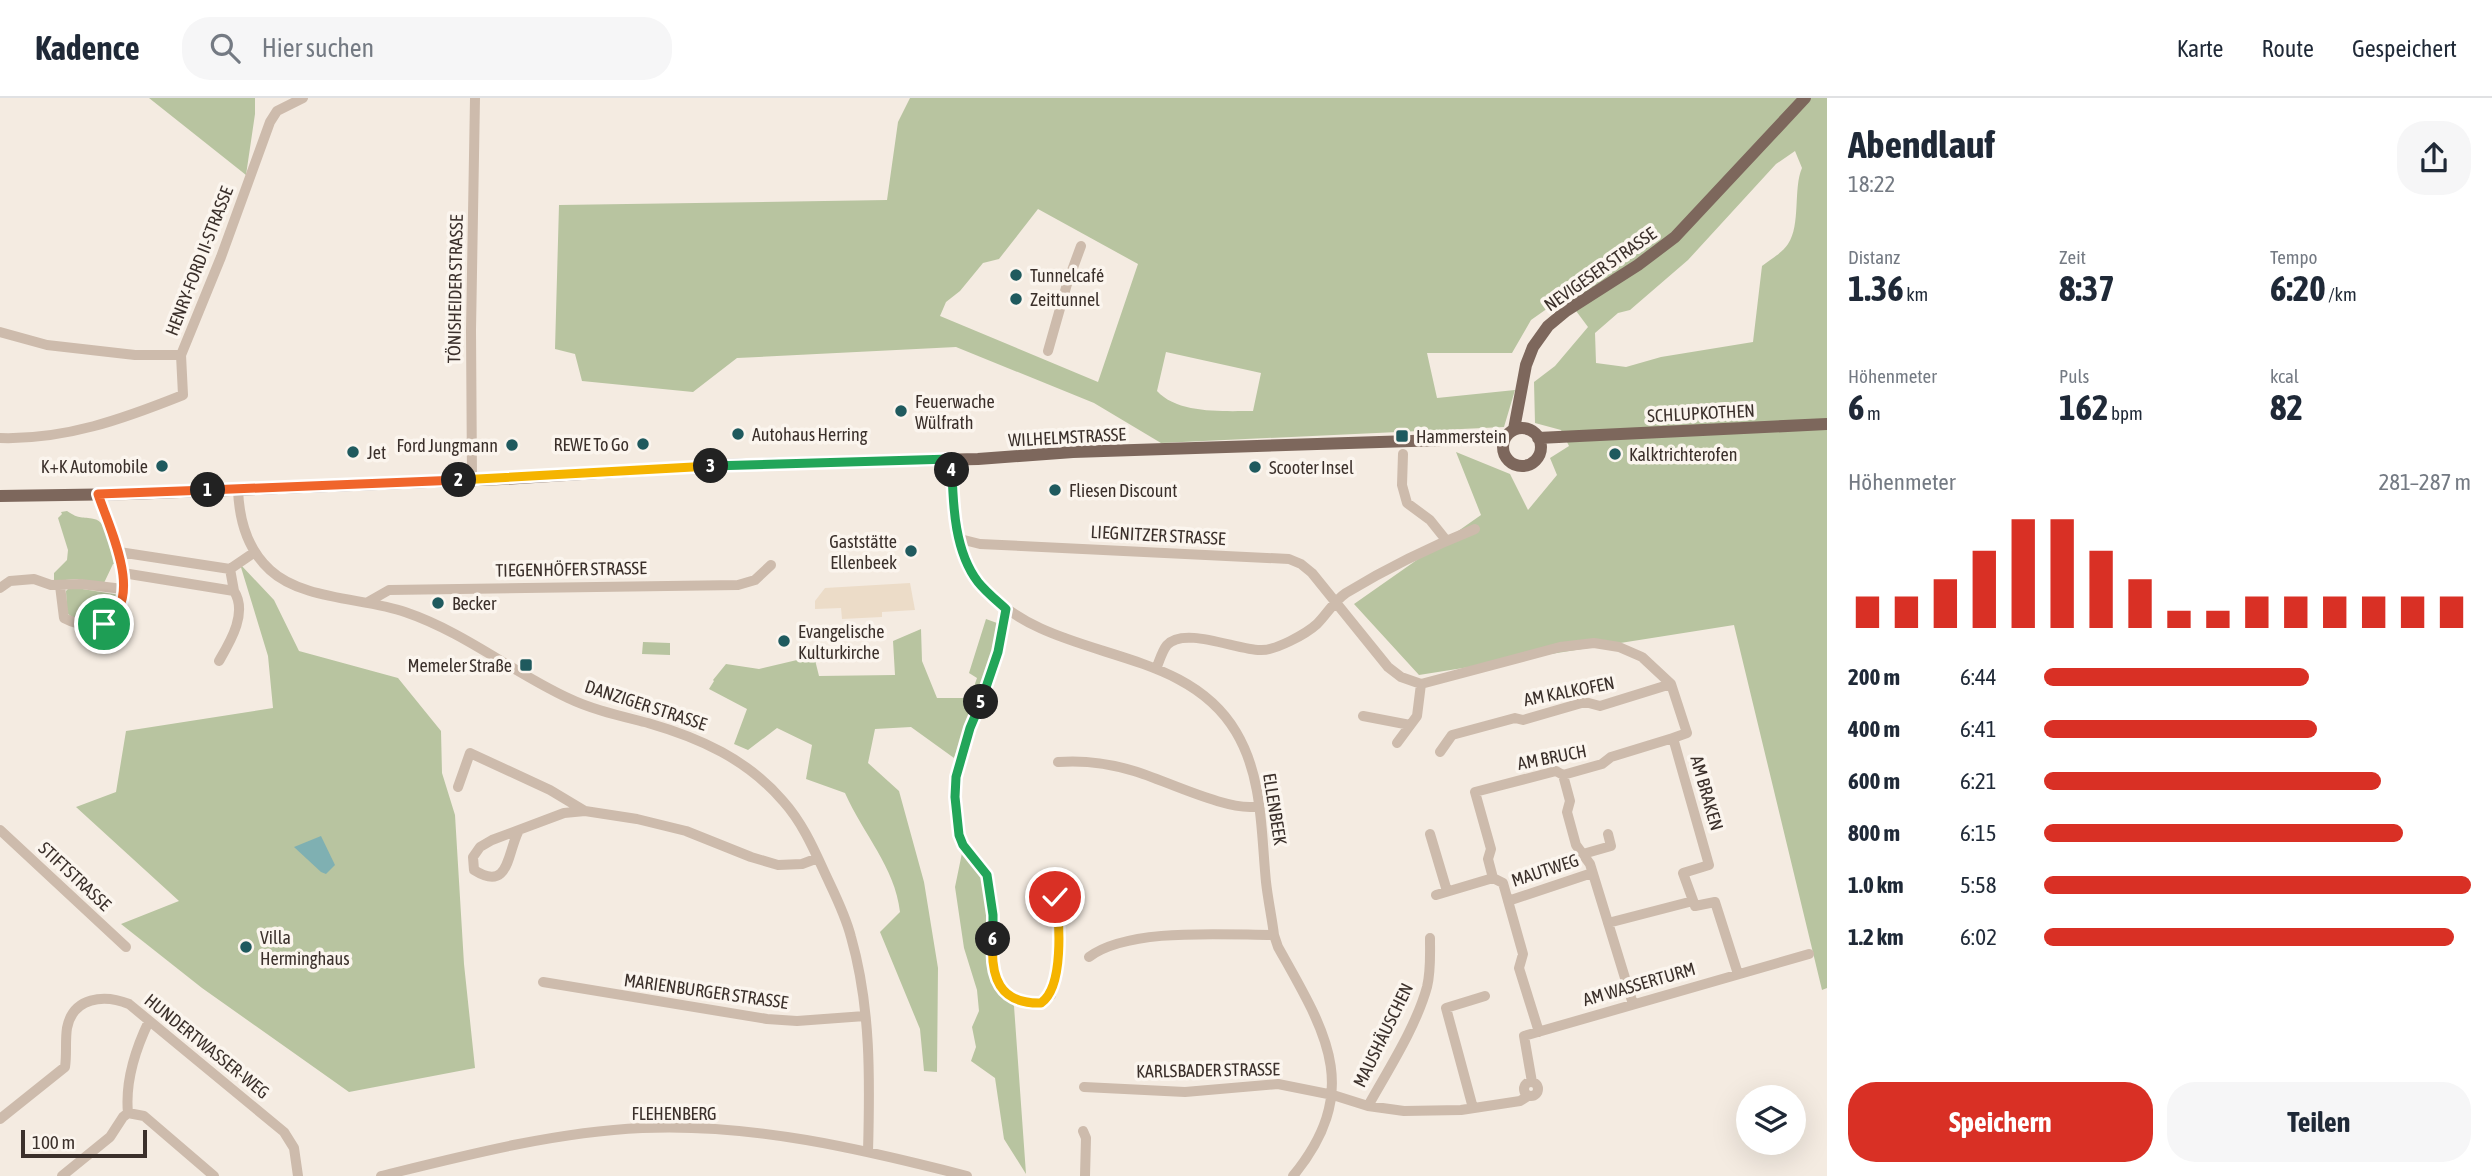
<!DOCTYPE html>
<html lang="de">
<head>
<meta charset="utf-8">
<style>
	body { margin:0; font-family:"Asap Condensed",sans-serif; background:#f6f6f7; color:#1f2937; height:100vh; display:flex; flex-direction:column; font-size:26px; white-space:nowrap }
	* { box-sizing:border-box; margin:0 }
	p { font-size:23px; color:#747a83 }
	.icon { flex:none; width:38px; height:38px; fill:none; stroke:currentColor; stroke-width:2; stroke-linecap:round; stroke-linejoin:round }
	.map { position:relative; flex:1; overflow:hidden }
	.sheet { display:flex; flex-direction:column; background:#fff; width:665px }
	.sheet>* { flex:none }
	.buttons { position:absolute; left:1736px; top:987px; display:grid; gap:14px }
	.buttons a { display:grid; place-items:center; width:70px; height:70px; border-radius:50%; background:#fff; box-shadow:0 7px 28px #0002; font-size:35px }
	.scale { position:absolute; left:21px; bottom:18px; width:126px; box-sizing:border-box; padding-left:7px; border:4px solid #3b302b; border-top:0; font-size:19px; line-height:24px; white-space:nowrap; color:#3b302b; -webkit-text-stroke:5px #fbf5ee; paint-order:stroke }
	.pin { position:absolute; display:grid; place-items:center; width:60px; height:60px; color:#fff; margin:-30px; border:4px solid #fff; border-radius:50%; box-shadow:0 2px 7px #0007 }
	.km { position:absolute; width:35px; height:35px; margin:-18px; border-radius:50%; background:#222; color:#fff; font-size:19px; line-height:35px; text-align:center }
	.round { display:grid; place-items:center; flex:none; width:74px; height:74px; border-radius:28px; background:#f6f6f7 }
	.headline { display:flex; align-items:center; justify-content:space-between; height:119px; padding:0 21px }
	h1 { font-size:38px; font-weight:700; line-height:52px }
	.metrics { display:grid; grid-template-columns:repeat(3,1fr); gap:10px; height:119px; padding:7px 21px }
	.metrics div { display:grid; align-content:center }
	.metrics b { font-size:35px; font-weight:700 }
	.metrics small { font-size:19px; font-weight:400 }
	.metrics p { font-size:19px }
	.chart { height:196px; padding:14px 21px }
	.chart p { display:flex; justify-content:space-between }
	.chart svg { width:100%; height:126px; margin-top:7px; stroke:#d93025; stroke-width:6 }
	.cta { display:flex; gap:14px; margin-top:auto; padding:14px 21px }
	.cta a { flex:1; height:80px; border-radius:28px; background:#d93025; color:#fff; font-size:28px; font-weight:700; line-height:80px; text-align:center }
	.cta a+a { background:#f6f6f7; color:#1f2937 }
	ul { padding:0 21px; list-style:none; font-size:23px }
	li { display:grid; grid-template-columns:112px 84px 1fr; align-items:center; height:52px }
	li i { height:18px; border-radius:9px; background:#d93025 }
	header { display:flex; align-items:center; gap:42px; box-sizing:border-box; height:98px; padding:0 35px; background:#fff; border-bottom:2px solid #e0e1e3 }
	header strong { font-size:33px }
	nav { display:flex; gap:38px; margin-inline-start:auto; font-size:24px }
	.search { width:490px; height:63px; background:#f6f6f7; display:flex; align-items:center; gap:18px; box-sizing:border-box; padding:0 24px; border-radius:28px; color:#747a83; font-size:26px }
	main { display:flex; flex:1; min-height:0 }
	.map>svg:first-child { display:block }
</style>
</head>
<body>
<header>
<strong>Kadence</strong>
<div class="search"><svg class="icon" aria-label="search" viewBox="0 0 24 24"><circle cx="10" cy="10" r="6"/><path d="M15 15l6 6"/></svg>Hier suchen</div>
<nav><a>Karte</a><a>Route</a><a>Gespeichert</a></nav>
</header>
<main>
<div class="map">
<svg width="1827" height="1078" viewBox="0 0 1827 1078">
	<rect width="100%" height="100%" fill="#f4ebe1"/>
	<path fill="#b8c4a0" fill-rule="evenodd" d="M 149,0 L 255,0 L 255,16 L 246,77 Z
		M 910,0 L 1827,0 L 1827,890 L 1822,892 L 1734,527 L 1419,577 L 1354,506 L 1481,417 L 1456,354 L 1510,376 L 1528,412 L 1557,377 L 1550,360 L 1569,348 L 1561,332 L 1535,325 L 1534,284 L 1555,268 L 1588,229 L 1565,198 L 1531,222 L 1512,255 L 1427,255 L 1437,300 L 1515,292 L 1504,329 L 1161,345 L 1094,305 L 956,249 L 737,260 L 693,294 L 582,283 L 575,256 L 555,251 L 559,107 L 887,102 L 898,24 ZM 1795,53 L 1802,70 C 1793,90 1801,127 1788,146 C 1783,154 1770,162 1762,168 L 1753,244 L 1661,259 L 1626,269 L 1596,265 L 1595,235 L 1618,215 L 1630,212 L 1688,162 L 1776,66 ZM 1038,111 L 1138,166 L 1098,284 L 940,218 L 946,204 L 960,193 L 983,165 L 999,161 ZM 1166,254 L 1261,275 L 1253,313 C 1223,313 1178,316 1157,293 Z
		M 67,413 C 80,422 82,418 94,421 C 109,424 112,453 116,466 L 113,466 L 104,485 L 77,481 L 54,483 L 54,475 L 67,462 L 68,452 L 58,420 L 62,416 L 61,414 Z
		M 240,466 L 274,502 L 299,553 L 398,580 L 441,633 L 442,675 L 455,717 L 464,866 L 475,970 L 349,994 L 202,890 L 121,826 L 179,803 L 76,709 L 116,694 L 126,633 L 273,610 L 268,558 Z
		M 70,489 L 120,497 L 116,513 L 105,522 L 73,520 L 67,515 L 66,493 Z
		M 986,521 L 997,525 L 987,577 L 954,660 L 911,629 L 875,631 L 868,665 L 899,693 L 924,784 L 938,870 L 937,974 L 924,973 L 920,931 L 880,834 L 900,814 C 895,769 863,736 845,695 L 806,681 L 812,647 L 777,630 L 748,652 L 734,646 L 747,611 L 709,591 L 714,583 L 713,582 L 726,566 L 759,571 L 814,558 L 819,578 L 895,577 L 893,543 L 921,531 L 922,563 L 937,600 L 970,600 L 977,580 L 969,575 Z
		M 643,544 L 670,545 L 670,557 L 642,556 Z
		M 962,755 L 986,786 L 990,880 L 1014,908 L 1026,1076 L 1004,1041 L 995,980 L 971,963 L 976,949 L 972,929 L 979,913 L 977,892 L 964,850 L 955,789 Z"/>
	<path fill="#ecdcc8" d="M 910,485 L 915,512 L 882,514 L 882,519 L 842,521 L 841,510 L 815,511 L 815,503 L 825,490 Z"/>
	<path fill="#7fb0b2" d="M 321,738 L 335,767 L 326,776 L 321,774 L 294,749 Z"/>
	<g fill="none" stroke-linecap="round" stroke-linejoin="round">
		<path stroke="#cdbbac" stroke-width="10" d="M 0,234 L 47,247 L 135,257 L 181,257
			M 1048,253 L 1067,186 L 1081,148
			M 0,340 C 65,342 123,321 183,297 L 181,257 L 221,159 L 270,24 L 277,13 L 303,0
			M 1403,356 L 1402,387 L 1407,405 L 1430,422 L 1446,442
			M 951,361 C 953,394 953,430 965,461 C 970,473 978,483 986,492 C 1053,566 1183,544 1236,634 C 1263,679 1261,734 1266,784 C 1268,802 1272,820 1274,837 L 1278,849 C 1325,933 1364,991 1293,1078
			M 472,382 L 471,232 L 475,0
			M 238,391 C 239,421 247,451 270,472 C 302,502 365,500 405,514 C 464,534 512,574 568,600 C 593,612 621,618 648,625 C 700,640 747,661 783,703 C 801,723 812,747 823,771 C 833,793 845,815 851,839 C 871,909 870,982 868,1054
			M 960,441 L 980,446 L 1289,461 L 1301,466 L 1312,475 L 1388,569 L 1401,579 L 1421,586 L 1560,549 L 1594,545 L 1619,549 L 1642,559 L 1671,586 L 1687,635 L 1673,640 L 1709,767 L 1683,775 L 1695,808 L 1715,804 L 1738,876
			M 119,454 L 230,471
			M 123,475 L 234,493 L 230,471 L 255,454
			M 60,488 L 64,520 C 77,527 104,532 115,519 C 121,512 122,500 123,491
			M 0,490 L 10,483 L 34,481 L 51,487 L 81,486 L 123,491 C 124,457 109,428 98,396
			M 368,504 L 389,492 L 738,487 L 755,482 L 771,467
			M 1006,511 L 998,554 L 970,630 L 956,679 L 955,699 L 959,737 L 963,747 L 987,777 L 993,817 L 992,855 L 995,881 L 1005,895 L 1018,903 L 1041,905 L 1051,897 L 1055,881 L 1059,837 L 1058,814 L 1047,776
			M 219,563 C 230,544 248,515 234,493
			M 1156,571 C 1159,564 1162,553 1167,547 C 1184,528 1237,552 1260,552 C 1275,553 1306,536 1317,526 C 1327,516 1334,503 1346,495 C 1387,470 1430,449 1475,431
			M 1363,618 L 1410,627
			M 1397,645 L 1417,618 L 1421,586
			M 1440,654 L 1452,637 L 1515,620 L 1523,622 L 1585,604 L 1600,608 L 1671,586
			M 1058,664 C 1084,662 1108,665 1134,673 C 1165,682 1230,715 1259,708
			M 1563,677 L 1570,703 L 1567,714 L 1576,747 L 1590,766 L 1633,906
			M 458,689 L 470,655 L 550,692 L 585,713 L 637,721 L 686,733 L 751,759 L 778,767 L 802,766 L 818,760
			M 0,732 L 126,849
			M 518,734 C 507,757 509,794 474,772 L 473,759 L 480,749 L 492,742 L 564,715 L 585,713
			M 1430,736 L 1447,793
			M 1583,756 L 1611,748 L 1608,736
			M 1436,797 L 1493,780
			M 1508,803 L 1592,775
			M 1608,825 L 1693,803
			M 1089,859 C 1129,829 1225,837 1274,837
			M 543,884 L 767,921 L 797,923 L 865,918
			M 1539,934 L 1519,870 L 1523,856 L 1503,785 L 1493,780 L 1488,761 L 1491,751 L 1475,694 L 1556,673 L 1563,677 L 1602,666 L 1611,659 L 1673,640
			M1524 991a7 7 0 1 1 14 0a7 7 0 1 1-14 0Z
			M 1532,984 L 1524,938 L 1809,856
			M 1084,989 L 1185,994 L 1278,986 L 1333,997 L 1368,1008 L 1404,1013 L 1461,1012 L 1520,1003 L 1528,998
			M 1368,1008 C 1388,972 1416,929 1427,889 C 1431,873 1430,857 1430,840
			M 1473,1010 L 1446,910 L 1485,898
			M 128,1015 C 125,984 136,950 149,923
			M 0,1021 L 65,969 C 67,956 65,943 67,930 C 73,899 104,896 129,906 L 284,1034 L 294,1050 L 298,1078
			M 1083,1033 L 1086,1040 L 1085,1078
			M 62,1078 L 110,1039 L 123,1019 L 128,1015 L 144,1018 L 214,1078
			M 381,1078 C 466,1057 555,1034 642,1030 C 752,1025 862,1051 967,1078"/>
		<path stroke="#7d675c" stroke-width="12" d="M1503 349a19 19 0 1 1 38 0a19 19 0 1 1-38 0Z
			M 1514,331 L 1526,267 L 1533,249 L 1548,228 L 1566,213 L 1638,167 L 1675,139 L 1805,0
			M 1538,340 L 1827,326
			M 0,398 L 129,396 L 502,381 L 722,367 L 978,361 L 1073,354 L 1505,340"/>
	</g>
	<g fill="none" stroke-linecap="round" stroke-linejoin="round">
		<defs>
			<path id="split-1" d="M 104,526 C 146,502 109,430 98,396 L 208,392"/>
			<path id="split-2" d="M 208,392 L 459,382"/>
			<path id="split-3" d="M 459,382 L 711,368"/>
			<path id="split-4" d="M 711,368 L 951,361 L 952,372"/>
			<path id="split-5" d="M 952,372 C 953,409 955,454 978,484 C 986,494 996,502 1006,511 L 998,554 L 981,604"/>
			<path id="split-6" d="M 981,604 L 970,630 L 956,679 L 955,699 L 959,737 L 963,747 L 987,777 L 993,817 L 993,841"/>
			<path id="split-7" d="M 993,841 C 990,879 999,906 1041,905 C 1064,889 1060,824 1055,799"/>
		</defs>
		<use href="#split-1" stroke="#fff" stroke-width="14"/>
		<use href="#split-2" stroke="#fff" stroke-width="14"/>
		<use href="#split-3" stroke="#fff" stroke-width="14"/>
		<use href="#split-4" stroke="#fff" stroke-width="14"/>
		<use href="#split-5" stroke="#fff" stroke-width="14"/>
		<use href="#split-6" stroke="#fff" stroke-width="14"/>
		<use href="#split-7" stroke="#fff" stroke-width="14"/>
		<use href="#split-1" stroke="#f0652b" stroke-width="9"/>
		<use href="#split-2" stroke="#f0652b" stroke-width="9"/>
		<use href="#split-3" stroke="#f5b400" stroke-width="9"/>
		<use href="#split-4" stroke="#22a559" stroke-width="9"/>
		<use href="#split-5" stroke="#22a559" stroke-width="9"/>
		<use href="#split-6" stroke="#22a559" stroke-width="9"/>
		<use href="#split-7" stroke="#f5b400" stroke-width="9"/>
	</g>
	<g fill="#1f5a5e" stroke="#fbf5ee" stroke-width="2.5">
		<circle cx="1016" cy="177" r="7"/>
		<circle cx="1016" cy="201" r="7"/>
		<circle cx="901" cy="313" r="7"/>
		<circle cx="738" cy="336" r="7"/>
		<rect x="1395" y="331" width="14" height="14" rx="3.5"/>
		<circle cx="643" cy="346" r="7"/>
		<circle cx="512" cy="347" r="7"/>
		<circle cx="353" cy="354" r="7"/>
		<circle cx="1615" cy="356" r="7"/>
		<circle cx="162" cy="368" r="7"/>
		<circle cx="1255" cy="369" r="7"/>
		<circle cx="1055" cy="392" r="7"/>
		<circle cx="911" cy="453" r="7"/>
		<circle cx="438" cy="505" r="7"/>
		<circle cx="784" cy="543" r="7"/>
		<rect x="519" y="560" width="14" height="14" rx="3.5"/>
		<circle cx="246" cy="849" r="7"/>
	</g>
	<g text-anchor="middle" dominant-baseline="central" stroke-width="7" stroke-linejoin="round" paint-order="stroke">
		<g font-size="18" fill="#3b302b" stroke="#fbf5ee">
			<text transform="translate(199 163) rotate(-69)">HENRY-FORD II-STRASSE</text>
			<text transform="translate(1600 171) rotate(-35)">NEVIGESER STRASSE</text>
			<text transform="translate(455 191) rotate(-89)">TÖNISHEIDER STRASSE</text>
			<text transform="translate(1701 315) rotate(-3)">SCHLUPKOTHEN</text>
			<text transform="translate(1067 339) rotate(-3)">WILHELMSTRASSE</text>
			<text transform="translate(1158 437) rotate(3)">LIEGNITZER STRASSE</text>
			<text transform="translate(571 471) rotate(-1)">TIEGENHÖFER STRASSE</text>
			<text transform="translate(1569 593) rotate(-11)">AM KALKOFEN</text>
			<text transform="translate(646 607) rotate(18)">DANZIGER STRASSE</text>
			<text transform="translate(1552 659) rotate(-11)">AM BRUCH</text>
			<text transform="translate(1707 695) rotate(74)">AM BRAKEN</text>
			<text transform="translate(1275 711) rotate(81)">ELLENBEEK</text>
			<text transform="translate(1545 772) rotate(-18)">MAUTWEG</text>
			<text transform="translate(75 778) rotate(43)">STIFTSTRASSE</text>
			<text transform="translate(1639 886) rotate(-16)">AM WASSERTURM</text>
			<text transform="translate(706 893) rotate(8)">MARIENBURGER STRASSE</text>
			<text transform="translate(1383 937) rotate(-64)">MAUSHÄUSCHEN</text>
			<text transform="translate(207 948) rotate(39)">HUNDERTWASSER-WEG</text>
			<text transform="translate(1208 972) rotate(-1)">KARLSBADER STRASSE</text>
			<text x="674" y="1015">FLEHENBERG</text>
		</g>
		<g font-size="18" fill="#3b302b" stroke="#fbf5ee" text-anchor="start">
			<text x="1030" y="177">Tunnelcafé</text>
			<text x="1030" y="201">Zeittunnel</text>
			<text x="915" y="303">Feuerwache<tspan x="915" dy="21">Wülfrath</tspan></text>
			<text x="752" y="336">Autohaus Herring</text>
			<text x="1416" y="338">Hammerstein</text>
			<text x="629" y="346" text-anchor="end">REWE To Go</text>
			<text x="498" y="347" text-anchor="end">Ford Jungmann</text>
			<text x="367" y="354">Jet</text>
			<text x="1629" y="356">Kalktrichterofen</text>
			<text x="148" y="368" text-anchor="end">K+K Automobile</text>
			<text x="1269" y="369">Scooter Insel</text>
			<text x="1069" y="392">Fliesen Discount</text>
			<text x="897" y="443" text-anchor="end">Gaststätte<tspan x="897" dy="21">Ellenbeek</tspan></text>
			<text x="452" y="505">Becker</text>
			<text x="798" y="533">Evangelische<tspan x="798" dy="21">Kulturkirche</tspan></text>
			<text x="512" y="567" text-anchor="end">Memeler Straße</text>
			<text x="260" y="839">Villa<tspan x="260" dy="21">Herminghaus</tspan></text>
		</g>
	</g>
</svg>
<div class="buttons">
<a><svg class="icon" aria-label="layers" viewBox="0 0 24 24"><path d="M12 4l9 5-9 5-9-5zM3 14l9 5 9-5"/></svg></a>
</div>
<div class="scale">100 m</div>
<div class="pin" style="left:104px;top:526px;background:#1e9e55"><svg class="icon" aria-label="arrive" viewBox="0 0 24 24"><path d="M6 21V4h12l-3 4 3 4H6"/></svg></div>
<div class="pin" style="left:1055px;top:799px;background:#d93025"><svg class="icon" aria-label="check" viewBox="0 0 24 24"><path d="M5 12l5 5 9-10"/></svg></div>
<b class="km" style="left:208px;top:392px">1</b>
<b class="km" style="left:459px;top:382px">2</b>
<b class="km" style="left:711px;top:368px">3</b>
<b class="km" style="left:952px;top:372px">4</b>
<b class="km" style="left:981px;top:604px">5</b>
<b class="km" style="left:993px;top:841px">6</b>
</div>
<section class="sheet">
<div class="headline"><div><h1>Abendlauf</h1><p>18:22</p></div><a class="round"><svg class="icon" aria-label="share" viewBox="0 0 24 24"><path d="M12 15V3M7 8l5-5 5 5M5 13v7h14v-7"/></svg></a></div>
<div class="metrics">
<div><p>Distanz</p><b>1.36<small> km</small></b></div>
<div><p>Zeit</p><b>8:37</b></div>
<div><p>Tempo</p><b>6:20<small> /km</small></b></div>
</div>
<div class="metrics">
<div><p>Höhenmeter</p><b>6<small> m</small></b></div>
<div><p>Puls</p><b>162<small> bpm</small></b></div>
<div><p>kcal</p><b>82</b></div>
</div>
<div class="chart"><p><span>Höhenmeter</span>281–287 m</p>
<svg viewBox="0 0 160 44" preserveAspectRatio="none"><path d="M5 44V33M15 44V33M25 44V27M35 44V17M45 44V6M55 44V6M65 44V17M75 44V27M85 44V38M95 44V38M105 44V33M115 44V33M125 44V33M135 44V33M145 44V33M155 44V33"/></svg>
</div>
<ul>
<li><b>200 m</b>6:44<i style="width:62%"></i></li>
<li><b>400 m</b>6:41<i style="width:64%"></i></li>
<li><b>600 m</b>6:21<i style="width:79%"></i></li>
<li><b>800 m</b>6:15<i style="width:84%"></i></li>
<li><b>1.0 km</b>5:58<i style="width:100%"></i></li>
<li><b>1.2 km</b>6:02<i style="width:96%"></i></li>
</ul>
<div class="cta"><a>Speichern</a><a>Teilen</a></div>
</section>
</main>
</body>
</html>
